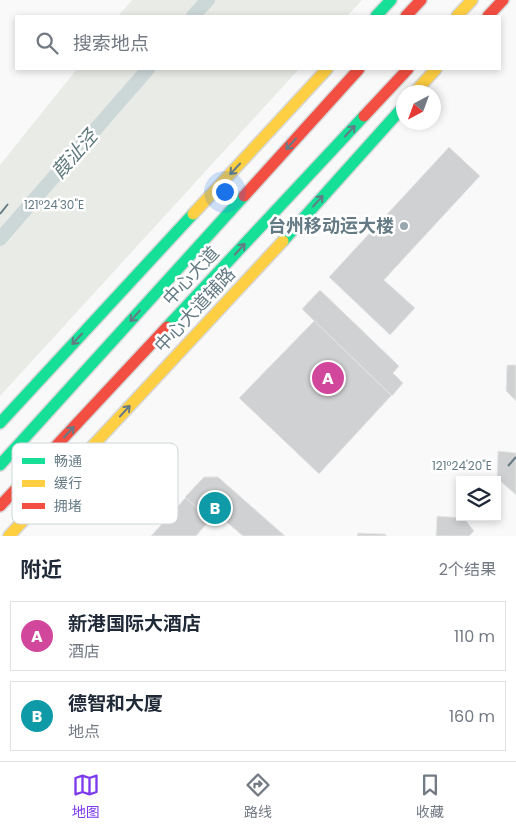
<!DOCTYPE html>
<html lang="zh">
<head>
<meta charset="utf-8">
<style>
  body { margin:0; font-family:Poppins,"Noto Sans SC",sans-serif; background:#f2f2f3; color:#1f2937 }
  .controls { position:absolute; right:15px; bottom:15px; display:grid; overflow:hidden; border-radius:0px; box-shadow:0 2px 8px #0003 }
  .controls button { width:45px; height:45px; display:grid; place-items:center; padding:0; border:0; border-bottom:1px solid #e0e1e3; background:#fff; color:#1f2937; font:25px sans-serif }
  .compass { position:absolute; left:396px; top:85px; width:45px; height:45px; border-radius:50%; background:#fff; box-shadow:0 2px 8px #0003; rotate:221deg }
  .you { position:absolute; left:224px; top:191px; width:18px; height:18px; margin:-12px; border:4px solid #fff; border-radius:50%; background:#1a73e8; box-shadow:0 0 0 8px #1a73e833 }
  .badge { display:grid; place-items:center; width:32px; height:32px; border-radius:50%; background:#7c3aed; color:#fff; font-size:16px; font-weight:700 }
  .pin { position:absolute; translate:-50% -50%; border:2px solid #fff; box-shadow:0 1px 5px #0006 }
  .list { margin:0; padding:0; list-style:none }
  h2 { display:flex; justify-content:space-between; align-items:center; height:65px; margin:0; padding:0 20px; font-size:21px }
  h2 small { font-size:16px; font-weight:400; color:#747a83 }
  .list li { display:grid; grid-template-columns:32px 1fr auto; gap:15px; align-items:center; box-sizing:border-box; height:70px; margin:0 10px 10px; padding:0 10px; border:1px solid #e0e1e3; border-radius:0px }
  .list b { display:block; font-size:19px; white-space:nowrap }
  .list p { margin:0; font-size:16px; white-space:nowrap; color:#747a83 }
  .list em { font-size:16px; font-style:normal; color:#747a83 }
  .icon { flex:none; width:28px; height:28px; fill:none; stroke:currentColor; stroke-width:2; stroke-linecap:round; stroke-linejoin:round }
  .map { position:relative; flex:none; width:516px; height:536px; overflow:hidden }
  .search { position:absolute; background:#fff; box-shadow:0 2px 8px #0003; left:15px; right:15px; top:15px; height:55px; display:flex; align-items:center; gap:12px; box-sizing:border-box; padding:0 18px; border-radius:0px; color:#747a83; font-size:19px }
  .sheet { height:225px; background:#fff }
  nav { display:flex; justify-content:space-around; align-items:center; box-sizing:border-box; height:70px; border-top:1px solid #e0e1e3; background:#fff; font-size:14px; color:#747a83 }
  nav a { display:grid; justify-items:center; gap:2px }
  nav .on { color:#7c3aed }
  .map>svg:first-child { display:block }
  .green { fill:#e8ebe6 }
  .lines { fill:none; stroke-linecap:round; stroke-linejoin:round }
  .canal { stroke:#ccd7d8; stroke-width:14 }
  .building { fill:#cfd1d2; stroke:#e8e8e8 }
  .fast-casing { stroke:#d5d6d7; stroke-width:14 }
  .slow-casing { stroke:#d5d6d7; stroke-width:14 }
  .jam-casing { stroke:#d5d6d7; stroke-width:14 }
  .fast { stroke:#16e098; stroke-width:11 }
  .slow { stroke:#ffcf43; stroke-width:11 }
  .jam { stroke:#f24e42; stroke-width:11 }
  .oneway { stroke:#647a84 }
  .ticks { fill:none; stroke:#647a84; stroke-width:2 }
  .poi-dot { fill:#98a6ad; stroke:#fff; stroke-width:2 }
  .labels { text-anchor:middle; stroke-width:5; stroke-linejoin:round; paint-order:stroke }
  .poi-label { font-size:18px; font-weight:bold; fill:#647a84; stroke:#fff; text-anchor:end }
  .street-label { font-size:18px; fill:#647a84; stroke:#fff }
  .water-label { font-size:19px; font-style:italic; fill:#5f797d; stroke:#fff }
  .key { fill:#fff; stroke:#d0d7da; stroke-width:1 }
  .key-label { font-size:14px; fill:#647a84 }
  .ticks-label { font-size:12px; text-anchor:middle; fill:#647a84; stroke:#fff; stroke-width:5; stroke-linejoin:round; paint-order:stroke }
</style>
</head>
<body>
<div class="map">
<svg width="516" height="536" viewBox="0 0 516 536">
  <rect width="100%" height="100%" fill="#f9f9f9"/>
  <g class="green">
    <path d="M 132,0 L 362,0 L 347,16 L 118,16 Z"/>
    <path d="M 77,69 L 299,69 L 0,396 L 0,165 Z"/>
  </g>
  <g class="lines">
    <g class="canal">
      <path d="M 193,16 L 208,0"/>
      <path d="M 0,239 L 148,69"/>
    </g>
  </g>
  <g class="building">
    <path d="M 449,147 L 480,176 L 384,280 L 415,308 L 390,335 L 329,277 Z"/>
    <path d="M 320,290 L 399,366 L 393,373 L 403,383 L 319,474 L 239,398 L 314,321 L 302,309 Z"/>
    <path d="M 320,290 L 399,366 L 393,373 L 403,383 L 392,396 L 302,309 Z"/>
    <path d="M 507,365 L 516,365 L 516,401 L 506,391 Z"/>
    <path d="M 498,451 L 516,453 L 516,495 L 497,478 Z"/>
    <path d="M 204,477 L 218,477 L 285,536 L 243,536 L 223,519 L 217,526 L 210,520 L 196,536 L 151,536 Z"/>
    <path d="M 204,477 L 218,477 L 285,536 L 243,536 L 223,519 L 217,526 L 185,497 Z"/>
    <path d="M 437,516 L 464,518 L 474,531 L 469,536 L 436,536 Z"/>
    <path d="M 358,533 L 385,534 L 387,536 L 357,536 Z"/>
  </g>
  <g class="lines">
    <defs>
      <g id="fast">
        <path d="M 376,16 L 391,0"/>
        <path d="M 283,241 L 404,106"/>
        <path d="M 167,327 L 364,116"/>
        <path d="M 0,423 L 193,214"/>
        <path d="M 0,465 L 244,196"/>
      </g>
      <g id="slow">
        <path d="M 457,16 L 472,0"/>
        <path d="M 415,92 L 436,69"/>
        <path d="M 193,214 L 327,69"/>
        <path d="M 9,536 L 283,241"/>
      </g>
      <g id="jam">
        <path d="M 406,16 L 421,0"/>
        <path d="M 488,16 L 503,0"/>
        <path d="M 364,116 L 408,69"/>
        <path d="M 244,196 L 359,69"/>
        <path d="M 0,506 L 167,327"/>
      </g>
    </defs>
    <use href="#fast" class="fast-casing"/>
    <use href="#slow" class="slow-casing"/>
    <use href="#jam" class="jam-casing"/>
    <use href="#fast" class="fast"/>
    <use href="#slow" class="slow"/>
    <use href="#jam" class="jam"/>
  </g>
  <defs><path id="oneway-shaft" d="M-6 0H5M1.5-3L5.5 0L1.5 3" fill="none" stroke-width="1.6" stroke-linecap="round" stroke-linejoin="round" transform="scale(1.25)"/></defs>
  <g class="oneway">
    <use href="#oneway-shaft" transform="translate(350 131) rotate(-47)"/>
    <use href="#oneway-shaft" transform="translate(291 144) rotate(132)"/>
    <use href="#oneway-shaft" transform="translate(235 169) rotate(133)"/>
    <use href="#oneway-shaft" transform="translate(318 201) rotate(-48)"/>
    <use href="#oneway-shaft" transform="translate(240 249) rotate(-47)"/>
    <use href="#oneway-shaft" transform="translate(135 316) rotate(132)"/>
    <use href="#oneway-shaft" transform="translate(77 339) rotate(133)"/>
    <use href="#oneway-shaft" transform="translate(125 411) rotate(-47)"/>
    <use href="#oneway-shaft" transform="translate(69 432) rotate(-47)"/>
  </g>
  <path class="ticks" d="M 0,214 L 8,204M 508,466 L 516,457"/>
  <circle class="poi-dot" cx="404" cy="226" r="5"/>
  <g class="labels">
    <g class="poi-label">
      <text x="394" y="232">台州移动运大楼</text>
    </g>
    <g class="street-label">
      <text transform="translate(191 276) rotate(-47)" y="6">中心大道</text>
      <text transform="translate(195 310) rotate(-47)" y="6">中心大道辅路</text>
    </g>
    <g class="water-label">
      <text transform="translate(74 154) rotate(-49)" y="7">葭沚泾</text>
    </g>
  </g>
  <rect x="12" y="443" width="166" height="81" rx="8" class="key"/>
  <rect x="22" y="458" width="23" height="6" fill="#16e098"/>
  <rect x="22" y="480" width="23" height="7" fill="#ffcf43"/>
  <rect x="22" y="503" width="23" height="6" fill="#f24e42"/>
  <g class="key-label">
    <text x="54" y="466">畅通</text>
    <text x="54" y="488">缓行</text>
    <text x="54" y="511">拥堵</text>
  </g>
  <g class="ticks-label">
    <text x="54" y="209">121°24'30"E</text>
    <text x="462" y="470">121°24'20"E</text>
  </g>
</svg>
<div class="controls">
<button><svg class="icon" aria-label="layers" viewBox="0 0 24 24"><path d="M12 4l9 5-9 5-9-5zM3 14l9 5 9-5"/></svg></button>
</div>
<svg class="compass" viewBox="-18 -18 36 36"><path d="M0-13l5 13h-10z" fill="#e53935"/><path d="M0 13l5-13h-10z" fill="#747a83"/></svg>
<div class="you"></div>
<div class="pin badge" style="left:328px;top:378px;background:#d1479c">A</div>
<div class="pin badge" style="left:215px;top:508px;background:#0f9aa8">B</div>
<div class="search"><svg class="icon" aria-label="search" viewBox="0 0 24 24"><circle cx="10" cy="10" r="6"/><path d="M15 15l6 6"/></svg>搜索地点</div>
</div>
<section class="sheet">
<h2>附近<small>2个结果</small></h2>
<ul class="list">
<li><span class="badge" style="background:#d1479c">A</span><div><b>新港国际大酒店</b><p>酒店</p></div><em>110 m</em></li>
<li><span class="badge" style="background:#0f9aa8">B</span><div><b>德智和大厦</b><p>地点</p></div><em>160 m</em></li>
</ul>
</section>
<nav>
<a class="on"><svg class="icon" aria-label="map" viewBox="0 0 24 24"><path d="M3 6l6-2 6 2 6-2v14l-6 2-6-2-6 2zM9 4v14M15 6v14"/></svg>地图</a>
<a><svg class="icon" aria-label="directions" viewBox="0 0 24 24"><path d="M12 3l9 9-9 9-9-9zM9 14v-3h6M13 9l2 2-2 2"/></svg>路线</a>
<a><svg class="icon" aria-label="saved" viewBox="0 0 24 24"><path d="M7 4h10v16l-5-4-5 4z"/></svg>收藏</a>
</nav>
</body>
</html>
